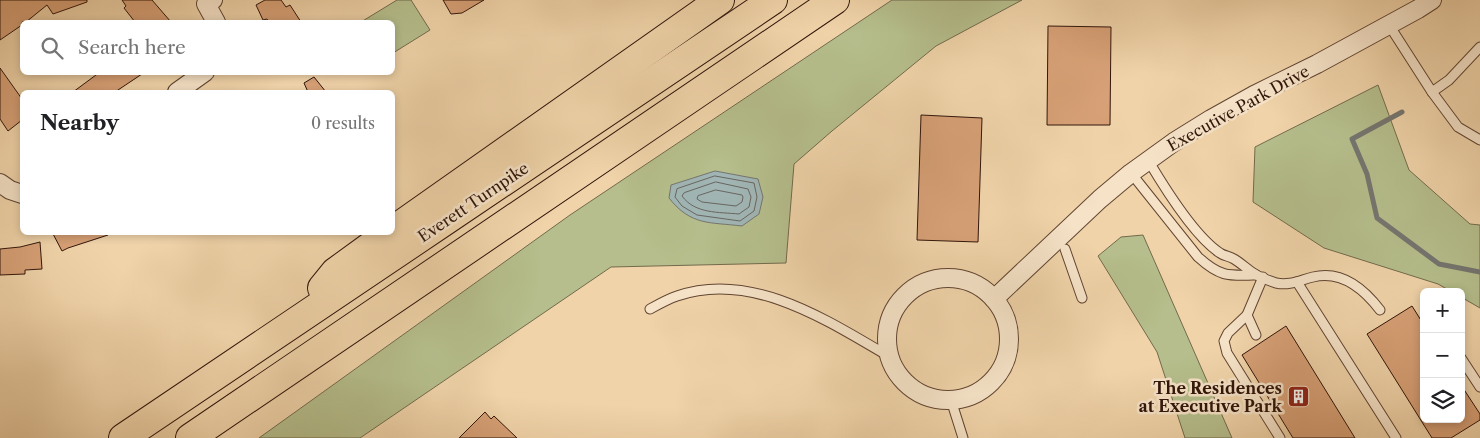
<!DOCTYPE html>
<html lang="en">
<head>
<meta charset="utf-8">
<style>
  body { margin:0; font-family:"Libre Caslon Text",serif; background:#f6f6f6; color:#202124 }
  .controls { position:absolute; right:15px; bottom:15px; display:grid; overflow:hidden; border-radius:8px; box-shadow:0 2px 8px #0003 }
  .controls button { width:45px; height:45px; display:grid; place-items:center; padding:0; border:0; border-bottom:1px solid #e0e0e0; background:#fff; color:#202124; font:25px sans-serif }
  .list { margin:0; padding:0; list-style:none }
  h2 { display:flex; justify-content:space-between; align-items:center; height:65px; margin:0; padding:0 20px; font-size:21px }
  h2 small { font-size:16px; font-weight:400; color:#757577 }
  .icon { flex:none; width:28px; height:28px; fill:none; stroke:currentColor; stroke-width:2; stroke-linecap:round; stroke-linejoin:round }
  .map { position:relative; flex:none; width:1480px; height:438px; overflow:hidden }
  .search { position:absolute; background:#fff; box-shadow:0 2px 8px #0003; left:20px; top:20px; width:375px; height:55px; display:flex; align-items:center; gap:12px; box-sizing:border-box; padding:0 18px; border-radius:8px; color:#757577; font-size:19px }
  .panel { position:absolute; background:#fff; box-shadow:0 2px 8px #0003; left:20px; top:90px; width:375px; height:145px; border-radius:8px }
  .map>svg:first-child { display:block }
  .green { fill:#b5be8c; stroke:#736a4c }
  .water { fill:#a0b5b4; stroke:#747570 }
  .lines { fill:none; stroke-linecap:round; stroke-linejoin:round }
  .shore { stroke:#686660; stroke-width:1 }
  .stream { stroke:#747570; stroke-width:5 }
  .building { fill:#d7a076; stroke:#31160b }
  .service-casing { stroke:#614532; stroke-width:11 }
  .minor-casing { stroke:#614532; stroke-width:20 }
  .motorway-casing { stroke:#31160b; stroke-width:30 }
  .service { stroke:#f5e2c7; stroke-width:9 }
  .minor { stroke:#f5e2c7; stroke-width:18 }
  .motorway { stroke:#f0d3a9; stroke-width:28 }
  .labels { text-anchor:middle; stroke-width:5; stroke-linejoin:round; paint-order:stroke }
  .street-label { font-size:16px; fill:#31160b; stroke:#f5e2c7 }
  .poi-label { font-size:16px; font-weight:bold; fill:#31160b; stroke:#f5e2c7; text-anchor:end }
</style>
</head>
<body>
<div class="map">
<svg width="1480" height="438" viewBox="0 0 1480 438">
  <rect width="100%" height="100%" fill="#f0d3a9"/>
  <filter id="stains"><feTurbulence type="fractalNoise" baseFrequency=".004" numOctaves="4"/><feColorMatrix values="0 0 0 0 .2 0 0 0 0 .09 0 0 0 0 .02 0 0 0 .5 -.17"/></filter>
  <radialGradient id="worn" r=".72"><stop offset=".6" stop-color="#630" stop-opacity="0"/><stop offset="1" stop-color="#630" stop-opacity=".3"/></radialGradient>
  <g class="green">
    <path d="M 397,0 L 411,0 L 430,30 L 393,53 L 392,22 L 361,22 Z"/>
    <path d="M 892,0 L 1022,0 L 936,46 L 832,131 L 794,164 L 786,263 L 611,267 L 360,438 L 259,438 L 570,215 Z"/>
    <path d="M 1378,85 L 1409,170 L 1470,224 L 1480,225 L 1480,308 L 1461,297 L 1461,292 L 1452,292 L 1438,284 L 1324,248 L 1253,202 L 1255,147 Z"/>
    <path d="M 1143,235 L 1232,438 L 1185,438 L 1157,352 L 1098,256 L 1121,237 Z"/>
  </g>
  <path class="water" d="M 715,171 L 758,179 L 763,197 L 759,214 L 742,226 C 710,222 691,226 669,198 L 671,185 Z"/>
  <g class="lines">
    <g class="shore">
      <path d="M 715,176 L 754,183 L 757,197 L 754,211 L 740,221 L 697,215 L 682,206 L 675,197 L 677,189 Z"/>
      <path d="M 716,182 L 748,189 L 751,197 L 749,207 L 739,214 C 719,212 695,214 682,196 L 684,193 Z"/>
      <path d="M 716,190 L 742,195 L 743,197 L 742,202 L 736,206 L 702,202 L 697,199 L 698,196 Z"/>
    </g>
    <path class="stream" d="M 1402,112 L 1352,139 L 1367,174 L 1377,218 L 1439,264 L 1480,272"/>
  </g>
  <g class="building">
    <path d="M 0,0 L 87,0 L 87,2 L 53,14 L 47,5 L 26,22 L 22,22 L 22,25 L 0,40 Z"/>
    <path d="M 122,0 L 152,0 L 171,22 L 135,22 L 124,8 L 126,6 Z"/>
    <path d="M 265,0 L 281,0 L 286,7 L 290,5 L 301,22 L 269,22 L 267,19 L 263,20 L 256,5 Z"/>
    <path d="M 443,0 L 484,0 L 462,13 L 451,14 Z"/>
    <path d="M 1048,26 L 1111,27 L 1110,125 L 1047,125 Z"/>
    <path d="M 0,68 L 22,99 L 22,120 L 8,131 L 0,119 Z"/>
    <path d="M 100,72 L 145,72 L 115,92 L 73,92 Z"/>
    <path d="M 314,77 L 326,92 L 308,92 L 304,83 Z"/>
    <path d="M 921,115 L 982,118 L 978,242 L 917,240 Z"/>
    <path d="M 52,232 L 108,232 L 108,235 L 68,248 L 62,251 Z"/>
    <path d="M 40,242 L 42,269 L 25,270 L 25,274 L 0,275 L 0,249 L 20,247 Z"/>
    <path d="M 1412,306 L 1424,325 L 1424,419 L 1461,419 L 1461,385 L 1480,414 L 1480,420 L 1451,438 L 1432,438 L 1367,334 Z"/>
    <path d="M 1286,326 L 1355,438 L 1293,438 L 1242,355 Z"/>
    <path d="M 485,412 L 491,419 L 494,416 L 517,438 L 459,438 Z"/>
  </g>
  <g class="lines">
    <defs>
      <g id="service">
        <path d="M 1389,25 L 1432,92 L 1458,127 L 1480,140"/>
        <path d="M 1432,92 L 1449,80 L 1480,47"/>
        <path d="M 1148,160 C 1164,187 1194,236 1220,253 C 1224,256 1229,256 1234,259 C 1241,263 1248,270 1255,274 C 1261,278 1270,281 1276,283 C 1290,286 1300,280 1313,277 C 1341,270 1364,289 1380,310"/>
        <path d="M 1131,173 L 1198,257 C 1220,277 1228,276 1256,275"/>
        <path d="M 1065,249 L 1082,298"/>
        <path d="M 1297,282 L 1396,438"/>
        <path d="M 650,309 C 659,304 668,299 677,296 C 752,270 828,321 890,357"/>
        <path d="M 1247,315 L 1228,333 L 1224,341 L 1227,353 L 1280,438"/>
        <path d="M 1256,335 L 1247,315 L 1263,277"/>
        <path d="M 1461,358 L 1480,387"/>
        <path d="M 951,400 L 963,438"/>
      </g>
      <g id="minor">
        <path d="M 213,0 L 206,4 L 216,22"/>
        <path d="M 177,92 L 205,72"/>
        <path d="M 0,183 L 10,190 L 22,194"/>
        <circle cx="948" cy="339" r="61"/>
        <path d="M 994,299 L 1100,199 L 1131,173 L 1174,142 L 1211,119 L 1254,95 L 1317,64 L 1418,9 L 1432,0"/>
      </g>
      <g id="motorway">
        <path d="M 392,231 L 720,0"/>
        <path d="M 322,288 L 335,272 L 390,232"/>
        <path d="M 123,438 C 339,291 557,147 773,0"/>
        <path d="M 190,438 L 835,0"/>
      </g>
    </defs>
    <use href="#service" class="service-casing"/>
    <use href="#minor" class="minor-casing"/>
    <use href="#motorway" class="motorway-casing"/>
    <use href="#service" class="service"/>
    <use href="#minor" class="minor"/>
    <use href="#motorway" class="motorway"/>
  </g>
  <defs>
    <symbol id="building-square" viewBox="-11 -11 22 22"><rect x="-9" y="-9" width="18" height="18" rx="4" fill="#8f2418" stroke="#f5e2c7"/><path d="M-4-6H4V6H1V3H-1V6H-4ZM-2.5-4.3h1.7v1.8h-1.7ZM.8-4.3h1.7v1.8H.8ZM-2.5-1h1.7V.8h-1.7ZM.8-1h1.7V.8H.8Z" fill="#fff"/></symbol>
  </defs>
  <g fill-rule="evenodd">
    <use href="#building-square" x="1286" y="384" width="25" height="25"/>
  </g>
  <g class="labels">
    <g class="street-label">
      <text transform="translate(1238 108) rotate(-29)" y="6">Executive Park Drive</text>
      <text transform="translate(473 202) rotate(-34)" y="6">Everett Turnpike</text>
    </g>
    <g class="poi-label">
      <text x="1282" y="394">The Residences<tspan x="1282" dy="18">at Executive Park</tspan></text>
    </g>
  </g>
  <rect width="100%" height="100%" filter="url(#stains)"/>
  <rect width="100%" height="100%" fill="url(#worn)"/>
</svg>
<div class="controls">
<button>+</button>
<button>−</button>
<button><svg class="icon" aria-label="layers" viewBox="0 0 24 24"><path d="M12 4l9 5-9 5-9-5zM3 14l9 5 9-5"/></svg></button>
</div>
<div class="search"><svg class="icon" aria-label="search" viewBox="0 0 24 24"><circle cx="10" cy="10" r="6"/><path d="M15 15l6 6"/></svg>Search here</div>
<section class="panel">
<h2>Nearby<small>0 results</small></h2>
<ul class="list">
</ul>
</section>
</div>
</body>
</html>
